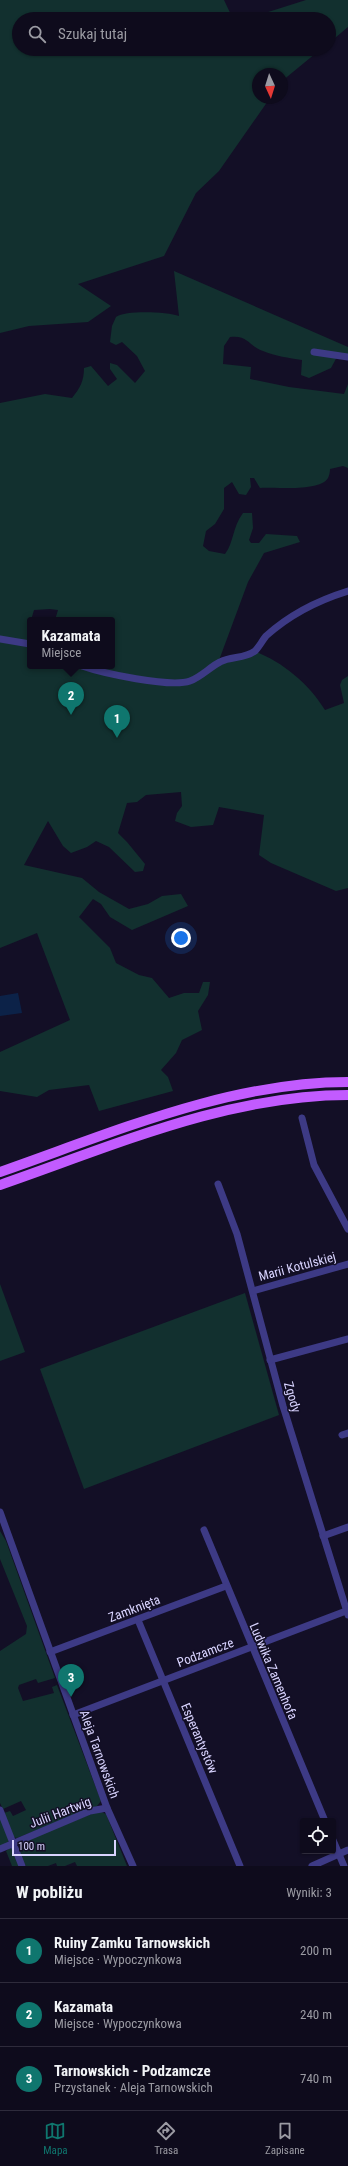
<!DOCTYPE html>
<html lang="pl">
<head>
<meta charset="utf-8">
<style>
  body { margin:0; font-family:"Roboto Condensed",sans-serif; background:#1c1929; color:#f1f3f6 }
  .controls { position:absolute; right:12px; bottom:12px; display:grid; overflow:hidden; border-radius:4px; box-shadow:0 1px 3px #0004 }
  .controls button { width:36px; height:36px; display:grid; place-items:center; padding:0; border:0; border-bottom:1px solid #2e2b3b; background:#0e0b1c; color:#f1f3f6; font:20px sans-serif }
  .compass { position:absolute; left:252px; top:68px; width:36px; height:36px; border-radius:50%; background:#0e0b1c; box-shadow:0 1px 3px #0004; rotate:176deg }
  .scale { position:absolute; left:12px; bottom:10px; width:104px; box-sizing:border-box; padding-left:4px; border:2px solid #d9d4ff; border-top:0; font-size:11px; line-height:14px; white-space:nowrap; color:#d9d4ff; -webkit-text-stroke:3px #130f26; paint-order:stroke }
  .you { position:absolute; left:181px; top:938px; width:14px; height:14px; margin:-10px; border:3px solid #fff; border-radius:50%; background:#1a73e8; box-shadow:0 0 0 6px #1a73e833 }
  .badge { display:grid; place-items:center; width:26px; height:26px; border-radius:50%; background:#0f766e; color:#fff; font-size:13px; font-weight:700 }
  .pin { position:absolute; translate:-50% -33px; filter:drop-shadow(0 1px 2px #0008) }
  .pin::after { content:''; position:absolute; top:21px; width:14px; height:12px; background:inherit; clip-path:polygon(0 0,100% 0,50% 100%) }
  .popup { position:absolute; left:27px; top:617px; width:88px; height:52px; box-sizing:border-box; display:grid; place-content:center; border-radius:4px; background:#0e0b1c; filter:drop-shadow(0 1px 3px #0005); font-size:13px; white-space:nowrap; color:#9b9ba3 }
  .popup b { font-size:15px; color:#f1f3f6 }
  .popup::after { content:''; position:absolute; left:50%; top:100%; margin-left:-8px; border:8px solid transparent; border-top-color:#0e0b1c }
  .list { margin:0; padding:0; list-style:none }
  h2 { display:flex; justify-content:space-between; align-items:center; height:52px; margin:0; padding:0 16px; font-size:17px }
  h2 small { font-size:13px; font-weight:400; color:#9b9ba3 }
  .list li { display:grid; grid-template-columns:26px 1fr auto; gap:12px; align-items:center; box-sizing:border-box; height:64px; padding:0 16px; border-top:1px solid #2e2b3b }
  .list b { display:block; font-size:15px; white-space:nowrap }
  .list p { margin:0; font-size:13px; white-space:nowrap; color:#9b9ba3 }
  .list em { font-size:13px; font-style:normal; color:#9b9ba3 }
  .icon { flex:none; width:22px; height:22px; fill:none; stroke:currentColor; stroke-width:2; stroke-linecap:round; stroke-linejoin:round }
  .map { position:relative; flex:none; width:348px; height:1866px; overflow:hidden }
  .search { position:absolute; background:#0e0b1c; box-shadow:0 1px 3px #0004; left:12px; right:12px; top:12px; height:44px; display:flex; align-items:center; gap:10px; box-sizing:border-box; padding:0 14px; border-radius:22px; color:#9b9ba3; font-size:15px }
  .sheet { height:244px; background:#0e0b1c }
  nav { display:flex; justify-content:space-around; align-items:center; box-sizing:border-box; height:56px; border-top:1px solid #2e2b3b; background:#0e0b1c; font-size:11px; color:#9b9ba3 }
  nav a { display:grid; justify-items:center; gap:2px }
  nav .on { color:#0f766e }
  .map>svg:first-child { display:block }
  .green { fill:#12302f; fill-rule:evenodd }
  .water { fill:#0c2248 }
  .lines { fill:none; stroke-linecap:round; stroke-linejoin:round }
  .street { stroke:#3d3a85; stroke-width:7 }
  .primary { stroke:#c25bff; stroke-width:10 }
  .labels { text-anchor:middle; stroke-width:3; stroke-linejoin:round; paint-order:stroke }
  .street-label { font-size:13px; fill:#d9d4ff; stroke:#130f26 }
</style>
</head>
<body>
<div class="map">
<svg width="348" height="1866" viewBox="0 0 348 1866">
  <rect width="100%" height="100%" fill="#130f26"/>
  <g class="green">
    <path d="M 0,0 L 224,0 L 233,19 L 19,19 L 19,49 L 321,49 L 282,81 L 282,74 L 258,74 L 258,98 L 270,98 L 219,171 L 196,193 L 164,256 L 78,284 L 111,306 L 88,322 L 29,326 L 0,333 Z"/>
    <path d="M 306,0 L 348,0 L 348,27 L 329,43 L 329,19 L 246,19 Z"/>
    <path d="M 174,271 L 348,347 L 348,356 L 338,355 L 331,368 L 309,378 L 301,375 L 302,360 C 289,358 275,356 263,351 C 248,346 249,335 230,337 L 224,346 L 223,364 L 251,367 L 250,379 L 289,387 L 344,394 L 348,384 L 348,468 L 343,466 L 330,469 C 330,472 329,476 328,478 C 320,492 274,487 260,488 L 254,478 L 250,478 L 251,487 L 246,495 L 239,494 L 232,482 L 224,488 L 224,509 L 215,524 L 206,531 L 203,546 L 209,551 L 225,554 C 234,542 232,528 243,513 L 252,513 L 253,528 L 249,540 L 251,543 L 259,543 L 266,534 L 297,536 L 300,542 L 264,553 L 248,582 L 218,663 L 254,651 C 283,662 309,684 325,710 L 344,703 L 340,685 L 342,680 L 348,676 L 348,888 L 336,891 L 271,863 L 259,855 L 264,815 L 219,807 L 213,825 L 191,827 L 175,821 L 177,813 L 182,806 L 181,792 L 146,795 L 137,802 L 127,803 L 118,833 L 127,842 L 145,864 L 143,871 L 135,872 L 109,847 L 96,841 L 87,847 L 71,853 L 63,846 L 48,821 L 24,865 L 82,878 L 99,892 L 129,909 L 148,904 L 162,896 L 181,894 L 188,906 L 132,930 L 110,917 L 101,904 L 93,899 L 79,917 L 110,948 L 116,963 L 139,975 L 152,978 L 169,998 L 184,993 L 199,993 L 203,982 L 210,982 L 208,995 L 198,1011 L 202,1030 L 182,1040 L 176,1053 L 161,1070 L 168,1077 L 173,1091 L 99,1111 L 89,1085 L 49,1090 L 37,1097 L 0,1091 L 0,1052 L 70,1020 L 37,933 L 0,948 L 0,403 L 45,394 L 72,398 C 80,388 84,381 84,368 L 91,366 L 108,386 L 117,379 L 110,369 L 110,363 L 117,365 L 135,383 L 145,371 L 137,356 L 122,342 L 116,345 L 110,342 L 112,326 L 116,317 C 126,310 167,312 179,316 ZM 50,609 L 58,610 L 55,620 L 112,620 L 112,666 L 30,666 L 29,627 L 34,610 Z"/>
    <path d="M 0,1284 L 25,1352 L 0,1361 Z"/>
    <path d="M 245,1293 L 279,1415 L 84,1489 L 40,1369 Z"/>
    <path d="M 0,1531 L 6,1541 L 55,1678 L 38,1683 L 36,1679 L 19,1685 L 18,1688 L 23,1701 L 54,1693 L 52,1687 L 57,1685 L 101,1801 L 97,1806 L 17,1838 L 13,1837 L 4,1813 L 10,1811 L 13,1816 L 26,1810 L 21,1801 L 3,1809 L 0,1803 L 0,1651 L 26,1634 L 27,1626 L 0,1559 Z"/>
    <path d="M 99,1811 L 106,1814 L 127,1866 L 77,1866 L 75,1862 L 65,1866 L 57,1866 L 56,1863 L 48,1866 L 26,1866 C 22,1858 16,1850 22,1842 Z"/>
    <path d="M 0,1816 L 9,1839 L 8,1842 L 0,1847 Z"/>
    <path d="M 11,1847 L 19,1866 L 12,1866 L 6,1851 Z"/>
  </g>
  <path class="water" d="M 18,993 L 22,1013 L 0,1016 L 0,996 Z"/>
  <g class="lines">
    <g class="street">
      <path d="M 314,352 L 348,357"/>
      <path d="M 0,639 L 30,644"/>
      <path d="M 82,666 C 102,673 170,688 190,681 C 201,677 210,667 220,662 C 231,656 245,659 255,651 C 259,647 262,641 266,636 C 289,615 319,600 348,591"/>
      <path d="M 302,1118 L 314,1165 L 348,1229"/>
      <path d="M 218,1184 L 237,1234 L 283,1406 L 348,1615"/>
      <path d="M 253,1291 L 348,1264"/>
      <path d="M 270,1360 L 348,1339"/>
      <path d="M 342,1435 L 348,1433"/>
      <path d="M 0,1512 L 107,1808 L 133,1866"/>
      <path d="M 204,1530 L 325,1821"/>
      <path d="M 323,1536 L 348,1527"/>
      <path d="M 138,1620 L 240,1866"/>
      <path d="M 50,1652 L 226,1586"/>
      <path d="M 73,1715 L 346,1611"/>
      <path d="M 0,1810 L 22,1866"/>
      <path d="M 333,1840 L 344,1866"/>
      <path d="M 0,1849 L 90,1811 L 107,1808"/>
      <path d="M 312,1866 L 348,1850"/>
    </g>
    <g class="primary">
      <path d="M 0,1172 C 112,1133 228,1082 348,1082"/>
      <path d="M 0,1185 C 113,1146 227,1095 348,1095"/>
    </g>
  </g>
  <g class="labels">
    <g class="street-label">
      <text transform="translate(297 1266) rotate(-15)" y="5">Marii Kotulskiej</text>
      <text transform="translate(293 1397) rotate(74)" y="5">Zgody</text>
      <text transform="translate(134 1608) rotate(-21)" y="5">Zamknięta</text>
      <text transform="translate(205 1652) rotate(-21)" y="5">Podzamcze</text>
      <text transform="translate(274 1671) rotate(67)" y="5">Ludwika Zamenhofa</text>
      <text transform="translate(200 1738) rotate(67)" y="5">Esperantystów</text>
      <text transform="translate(100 1754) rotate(70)" y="5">Aleja Tarnowskich</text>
      <text transform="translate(60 1812) rotate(-21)" y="5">Julii Hartwig</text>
    </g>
  </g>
</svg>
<div class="controls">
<button><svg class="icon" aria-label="locate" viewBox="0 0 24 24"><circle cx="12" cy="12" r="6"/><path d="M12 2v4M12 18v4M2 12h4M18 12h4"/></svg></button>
</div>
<svg class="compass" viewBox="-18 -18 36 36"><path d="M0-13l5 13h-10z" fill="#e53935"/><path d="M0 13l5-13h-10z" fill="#9b9ba3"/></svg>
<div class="scale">100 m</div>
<div class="you"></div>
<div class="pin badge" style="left:117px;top:738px">1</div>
<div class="pin badge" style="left:71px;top:715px">2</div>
<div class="popup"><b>Kazamata</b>Miejsce</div>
<div class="pin badge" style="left:71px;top:1697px">3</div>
<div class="search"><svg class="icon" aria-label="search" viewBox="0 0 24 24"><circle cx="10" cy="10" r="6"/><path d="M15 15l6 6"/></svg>Szukaj tutaj</div>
</div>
<section class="sheet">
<h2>W pobliżu<small>Wyniki: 3</small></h2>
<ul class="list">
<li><span class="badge">1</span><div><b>Ruiny Zamku Tarnowskich</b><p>Miejsce · Wypoczynkowa</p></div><em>200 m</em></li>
<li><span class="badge">2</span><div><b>Kazamata</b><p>Miejsce · Wypoczynkowa</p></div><em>240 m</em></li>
<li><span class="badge">3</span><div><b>Tarnowskich - Podzamcze</b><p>Przystanek · Aleja Tarnowskich</p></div><em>740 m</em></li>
</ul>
</section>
<nav>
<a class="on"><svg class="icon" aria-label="map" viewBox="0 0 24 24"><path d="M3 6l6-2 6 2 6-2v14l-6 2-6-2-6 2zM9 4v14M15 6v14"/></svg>Mapa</a>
<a><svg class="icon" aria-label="directions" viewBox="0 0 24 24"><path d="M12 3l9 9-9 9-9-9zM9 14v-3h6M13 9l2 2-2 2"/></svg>Trasa</a>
<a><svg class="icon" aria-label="saved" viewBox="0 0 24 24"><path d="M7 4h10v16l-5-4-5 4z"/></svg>Zapisane</a>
</nav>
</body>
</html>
